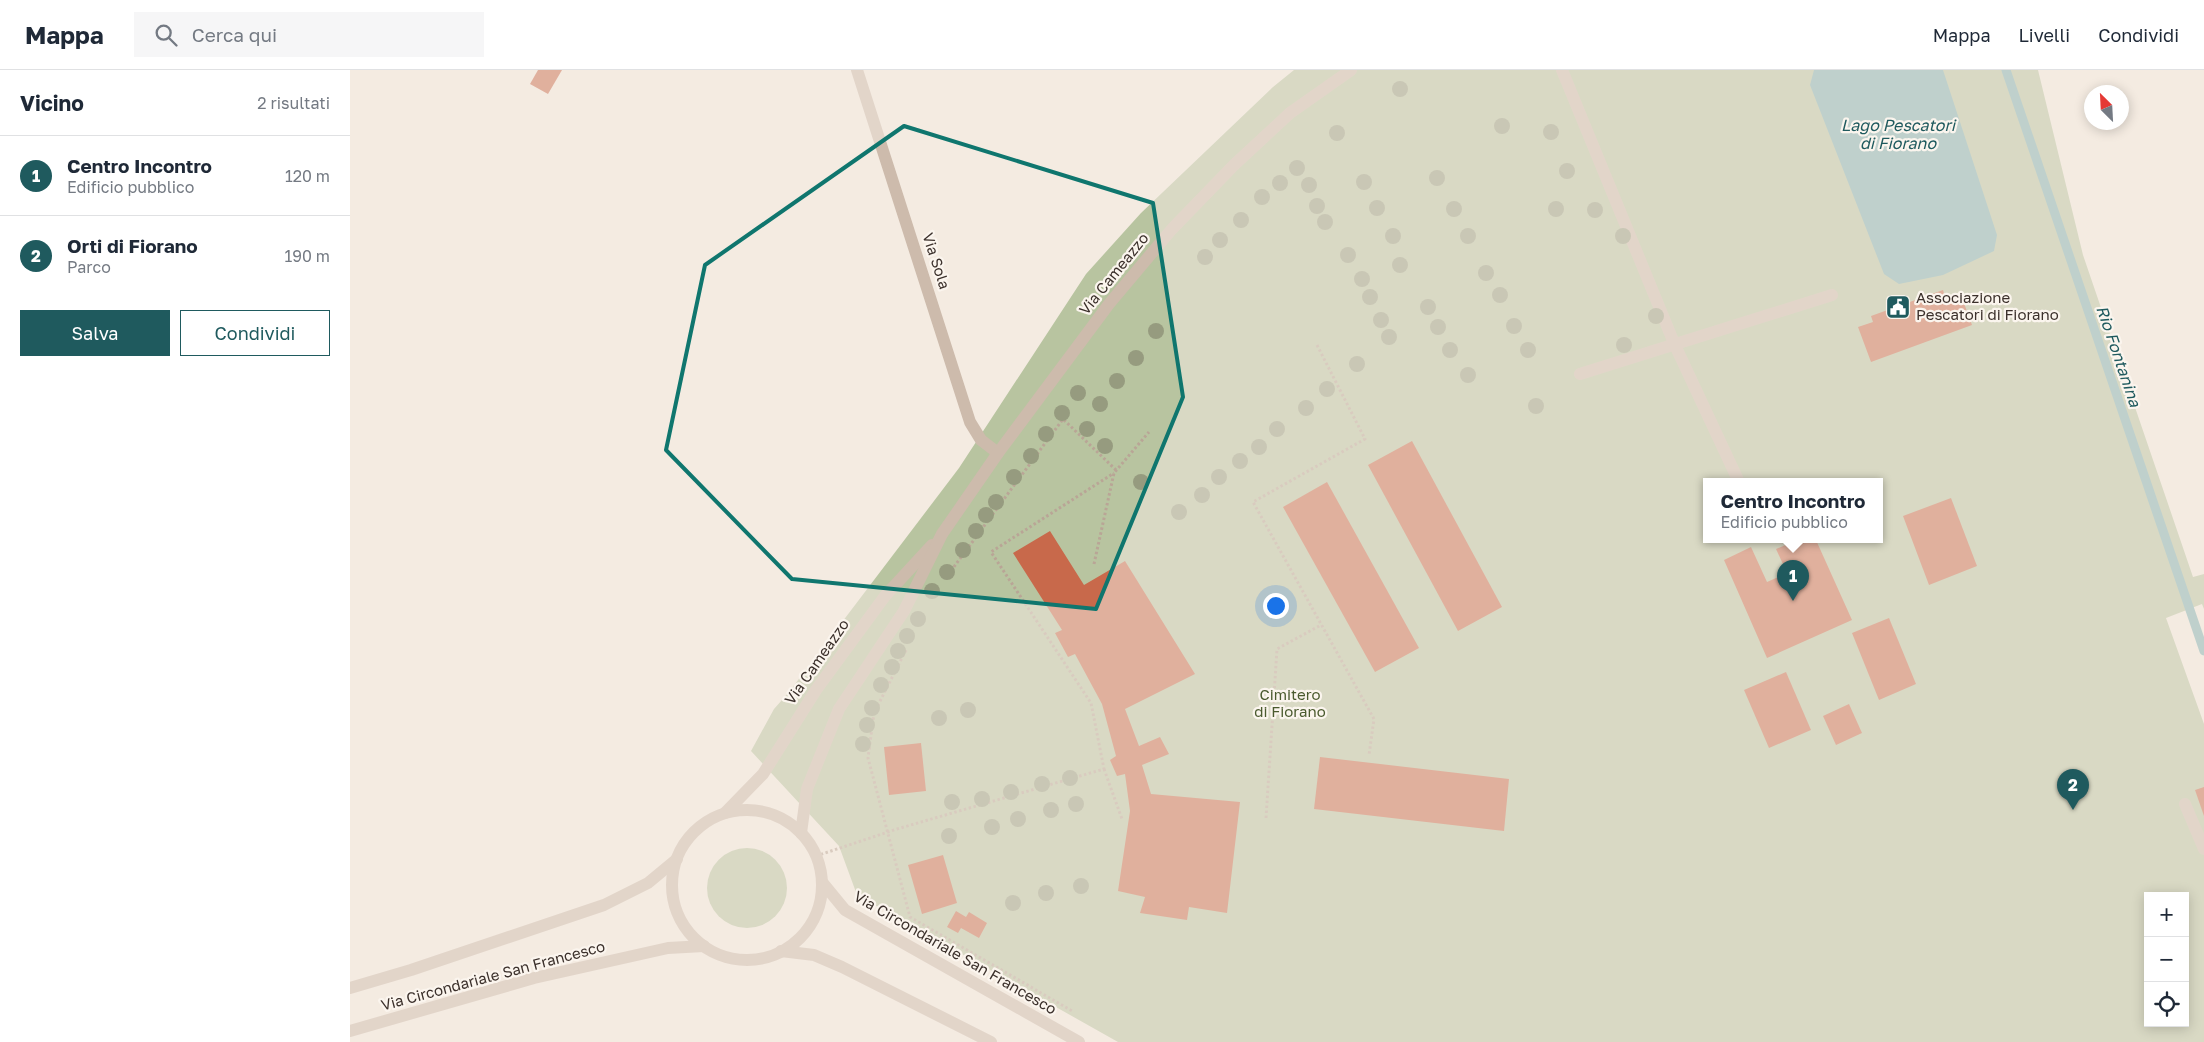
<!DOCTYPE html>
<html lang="it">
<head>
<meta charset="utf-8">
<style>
  body { margin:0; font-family:"Golos Text",sans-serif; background:#f6f6f7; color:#1f2937 }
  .controls { position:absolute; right:15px; bottom:15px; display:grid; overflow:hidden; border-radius:0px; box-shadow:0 2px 12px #0003 }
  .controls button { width:45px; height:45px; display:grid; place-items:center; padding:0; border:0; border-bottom:1px solid #e0e1e3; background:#fff; color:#1f2937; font:25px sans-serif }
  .compass { position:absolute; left:1734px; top:15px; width:45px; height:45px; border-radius:50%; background:#fff; box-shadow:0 2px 12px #0003; rotate:336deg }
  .you { position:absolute; left:925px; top:535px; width:18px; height:18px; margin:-12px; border:4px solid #fff; border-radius:50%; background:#1a73e8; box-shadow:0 0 0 8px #1a73e833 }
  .badge { display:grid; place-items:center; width:32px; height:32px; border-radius:50%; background:#1f5a5e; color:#fff; font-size:16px; font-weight:700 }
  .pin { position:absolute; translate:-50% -41px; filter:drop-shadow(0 1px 2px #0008) }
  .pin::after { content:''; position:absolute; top:26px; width:18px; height:15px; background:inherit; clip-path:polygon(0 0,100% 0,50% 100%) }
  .popup { position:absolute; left:1353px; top:408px; width:180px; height:65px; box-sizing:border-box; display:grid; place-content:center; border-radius:0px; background:#fff; filter:drop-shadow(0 1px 4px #0005); font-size:16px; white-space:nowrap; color:#747a83 }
  .popup b { font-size:19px; color:#1f2937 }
  .popup::after { content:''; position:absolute; left:50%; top:100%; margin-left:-10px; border:10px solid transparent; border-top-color:#fff }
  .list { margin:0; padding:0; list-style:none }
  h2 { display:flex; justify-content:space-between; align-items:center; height:65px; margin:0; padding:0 20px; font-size:21px }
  h2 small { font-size:16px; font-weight:400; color:#747a83 }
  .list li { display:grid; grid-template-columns:32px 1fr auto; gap:15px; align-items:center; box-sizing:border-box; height:80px; padding:0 20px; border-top:1px solid #e0e1e3 }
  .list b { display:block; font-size:19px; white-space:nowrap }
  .list p { margin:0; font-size:16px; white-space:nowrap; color:#747a83 }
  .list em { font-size:16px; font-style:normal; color:#747a83 }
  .actions { display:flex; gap:10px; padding:15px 20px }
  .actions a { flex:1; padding:11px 0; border:1px solid #1f5a5e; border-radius:0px; text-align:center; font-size:18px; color:#1f5a5e }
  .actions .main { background:#1f5a5e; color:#fff }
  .icon { flex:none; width:28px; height:28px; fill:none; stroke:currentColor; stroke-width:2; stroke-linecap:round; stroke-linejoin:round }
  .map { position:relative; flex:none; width:1854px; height:972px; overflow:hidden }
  header { display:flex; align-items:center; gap:30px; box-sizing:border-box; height:70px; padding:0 25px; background:#fff; border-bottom:1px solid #e0e1e3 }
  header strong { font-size:24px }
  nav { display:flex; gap:28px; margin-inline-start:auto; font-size:18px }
  .search { width:350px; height:45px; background:#f6f6f7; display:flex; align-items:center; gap:12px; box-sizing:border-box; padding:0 18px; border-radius:0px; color:#747a83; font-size:19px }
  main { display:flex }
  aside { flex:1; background:#fff }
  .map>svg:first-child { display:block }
  .green { fill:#b8c4a0; fill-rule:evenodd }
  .water { fill:#7fb0b2 }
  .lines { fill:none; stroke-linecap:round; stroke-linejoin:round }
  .stream { stroke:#7fb0b2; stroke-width:9 }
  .building { fill:#c8694b }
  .path { stroke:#b9a596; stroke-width:3; stroke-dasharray:2.5 2.5; stroke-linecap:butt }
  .minor { stroke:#cdbbac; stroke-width:12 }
  .tree { fill:#969b7f }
  .marked { fill:none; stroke:#0f766e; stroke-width:4; stroke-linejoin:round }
  .labels { text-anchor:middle; stroke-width:4.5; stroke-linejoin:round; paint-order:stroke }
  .street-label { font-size:15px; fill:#3b302b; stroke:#fbf5ee }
  .poi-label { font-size:15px; fill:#3b302b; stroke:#fbf5ee; text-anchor:start }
  .park-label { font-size:15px; fill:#4a5a2e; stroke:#fbf5ee }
  .water-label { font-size:16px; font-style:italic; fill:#1f5a5e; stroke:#fbf5ee }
</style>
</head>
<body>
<header>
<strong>Mappa</strong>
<div class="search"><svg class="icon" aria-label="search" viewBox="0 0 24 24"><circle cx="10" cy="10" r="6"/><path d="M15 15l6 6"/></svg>Cerca qui</div>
<nav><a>Mappa</a><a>Livelli</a><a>Condividi</a></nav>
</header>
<main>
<aside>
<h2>Vicino<small>2 risultati</small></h2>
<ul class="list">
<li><span class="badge">1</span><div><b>Centro Incontro</b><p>Edificio pubblico</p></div><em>120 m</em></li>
<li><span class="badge">2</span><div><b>Orti di Fiorano</b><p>Parco</p></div><em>190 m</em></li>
</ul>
<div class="actions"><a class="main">Salva</a><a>Condividi</a></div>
</aside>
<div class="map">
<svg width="1854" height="972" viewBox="0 0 1854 972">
  <rect width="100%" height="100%" fill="#f4ebe1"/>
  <g class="green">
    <path d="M 944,0 L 1688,0 L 1733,185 L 1843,507 L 1854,504 L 1854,539 L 1852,534 L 1816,548 L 1854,654 L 1854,972 L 768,972 L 507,825 L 489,776 L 401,681 L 424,639 L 439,622 L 609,398 L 736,204 L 791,143 L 923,17 ZM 1357,412 L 1529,412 L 1529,470 L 1357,470 ZM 1798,826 L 1835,826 L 1835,953 L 1798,953 Z"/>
    <circle cx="397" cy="818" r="40"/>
  </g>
  <path class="water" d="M 1464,0 L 1593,0 L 1647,165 L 1644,181 L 1593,205 L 1549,214 L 1534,204 L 1460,15 Z"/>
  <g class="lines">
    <path class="stream" d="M 1656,0 L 1854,581"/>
  </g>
  <g class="building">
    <path d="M 188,0 L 212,0 L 198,24 L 180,14 Z"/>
    <path d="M 1593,220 L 1596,230 L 1611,225 L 1622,255 L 1521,292 L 1508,257 L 1523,252 L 1521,246 Z"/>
    <path d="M 1062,371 L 1152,537 L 1108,561 L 1018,395 Z"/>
    <path d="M 977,412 L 1069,578 L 1025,602 L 933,437 Z"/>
    <path d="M 1601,428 L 1627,496 L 1579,515 L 1553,446 Z"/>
    <path d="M 700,461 L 734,515 L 775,491 L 845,604 L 775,639 L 789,676 L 810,667 L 819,684 L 792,695 L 801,724 L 890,732 L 877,843 L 839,837 L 837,850 L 790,843 L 795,827 L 768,821 L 780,741 L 775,704 L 767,706 L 760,690 L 766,686 L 752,634 L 725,584 L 718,587 L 705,563 L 712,560 L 663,483 Z"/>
    <path d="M 1447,470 L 1466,470 L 1502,550 L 1417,588 L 1374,490 L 1401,477 L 1417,512 L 1437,503 L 1426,479 Z"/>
    <path d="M 1539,548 L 1566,614 L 1529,630 L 1502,563 Z"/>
    <path d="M 1436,602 L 1461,660 L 1419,678 L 1394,620 Z"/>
    <path d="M 1499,634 L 1512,663 L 1486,675 L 1473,646 Z"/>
    <path d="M 571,673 L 576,721 L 539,725 L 534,677 Z"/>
    <path d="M 970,687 L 1159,709 L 1154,761 L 964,739 Z"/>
    <path d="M 1854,717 L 1854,746 L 1845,720 Z"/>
    <path d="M 593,785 L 607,833 L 572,844 L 558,795 Z"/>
    <path d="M 606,841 L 616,847 L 619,842 L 637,853 L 629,868 L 611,858 L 608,863 L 597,857 Z"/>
  </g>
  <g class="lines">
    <g class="path">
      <path d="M 967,275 L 1015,369 L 903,432 L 1024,649 L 1019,685"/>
      <path d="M 744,494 L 764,403 L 799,362"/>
      <path d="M 595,509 L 713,349 L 766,400"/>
      <path d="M 556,580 L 524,643 L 518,688 L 560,847 L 724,942"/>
      <path d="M 754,699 L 772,749"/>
      <path d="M 916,748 L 927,579 L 971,555"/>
      <path d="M 466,786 L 547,759 L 754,699 L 741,633 L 641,482 L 764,403"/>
    </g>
    <g class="minor">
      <path d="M 507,0 L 620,352 L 631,370 L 648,383"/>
      <path d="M 1212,0 L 1324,273 L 1389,412"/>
      <path d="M 1230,304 L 1482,225"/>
      <path d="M 1835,734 L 1854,779"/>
      <circle cx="397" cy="815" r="75"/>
      <path d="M 375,743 L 413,704 L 466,620 L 535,526 L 582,475"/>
      <path d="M 451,763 L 457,719 L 489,639 L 554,541 L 592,464 L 648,383 L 759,234 L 822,159 L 884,95 L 940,43 L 1001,0"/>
      <path d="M 472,812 L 495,840 L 729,972"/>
      <path d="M 431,881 L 464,885 L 492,897 L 641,972"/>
      <path d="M 0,918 L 61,900 L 254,835 L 298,813 L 327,789"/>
      <path d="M 0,961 L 184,908 L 318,878 L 354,876"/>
    </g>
  </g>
  <g class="tree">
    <circle cx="1050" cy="19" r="8"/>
    <circle cx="1152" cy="56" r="8"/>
    <circle cx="1201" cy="62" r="8"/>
    <circle cx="987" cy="63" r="8"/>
    <circle cx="947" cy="98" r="8"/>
    <circle cx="1217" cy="101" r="8"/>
    <circle cx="1087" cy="108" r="8"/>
    <circle cx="1014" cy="112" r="8"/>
    <circle cx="930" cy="113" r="8"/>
    <circle cx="959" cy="115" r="8"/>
    <circle cx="912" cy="127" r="8"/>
    <circle cx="967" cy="136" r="8"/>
    <circle cx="1027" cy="138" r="8"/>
    <circle cx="1104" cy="139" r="8"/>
    <circle cx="1206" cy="139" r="8"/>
    <circle cx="1245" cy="140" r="8"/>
    <circle cx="891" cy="150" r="8"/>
    <circle cx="975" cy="152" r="8"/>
    <circle cx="1043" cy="166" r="8"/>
    <circle cx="1118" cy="166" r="8"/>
    <circle cx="1273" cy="166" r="8"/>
    <circle cx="870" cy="170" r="8"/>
    <circle cx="998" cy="185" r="8"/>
    <circle cx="855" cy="187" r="8"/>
    <circle cx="1050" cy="195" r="8"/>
    <circle cx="1136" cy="203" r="8"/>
    <circle cx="1012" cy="209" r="8"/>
    <circle cx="1150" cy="225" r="8"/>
    <circle cx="1020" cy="227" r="8"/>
    <circle cx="1078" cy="237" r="8"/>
    <circle cx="1306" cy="246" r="8"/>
    <circle cx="1031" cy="250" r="8"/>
    <circle cx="1164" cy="256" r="8"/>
    <circle cx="1088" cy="257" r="8"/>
    <circle cx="806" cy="261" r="8"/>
    <circle cx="1039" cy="267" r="8"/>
    <circle cx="1274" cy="275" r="8"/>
    <circle cx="1100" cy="280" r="8"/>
    <circle cx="1178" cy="280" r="8"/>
    <circle cx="786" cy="288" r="8"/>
    <circle cx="1007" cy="294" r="8"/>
    <circle cx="1118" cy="305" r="8"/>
    <circle cx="767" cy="311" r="8"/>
    <circle cx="977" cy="319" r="8"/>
    <circle cx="728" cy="323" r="8"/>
    <circle cx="750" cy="334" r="8"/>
    <circle cx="1186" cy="336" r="8"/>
    <circle cx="956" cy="338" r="8"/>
    <circle cx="712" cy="343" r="8"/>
    <circle cx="737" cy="359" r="8"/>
    <circle cx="927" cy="359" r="8"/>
    <circle cx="696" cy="364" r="8"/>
    <circle cx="755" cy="376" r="8"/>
    <circle cx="909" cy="377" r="8"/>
    <circle cx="681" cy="386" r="8"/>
    <circle cx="890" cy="391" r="8"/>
    <circle cx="664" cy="407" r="8"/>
    <circle cx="869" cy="407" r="8"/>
    <circle cx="791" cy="412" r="8"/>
    <circle cx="852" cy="425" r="8"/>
    <circle cx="646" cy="432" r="8"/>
    <circle cx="829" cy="442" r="8"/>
    <circle cx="636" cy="445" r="8"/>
    <circle cx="626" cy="461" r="8"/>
    <circle cx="613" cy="480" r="8"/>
    <circle cx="597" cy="502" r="8"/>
    <circle cx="582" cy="521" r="8"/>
    <circle cx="568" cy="549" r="8"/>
    <circle cx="557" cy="566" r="8"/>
    <circle cx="548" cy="581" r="8"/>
    <circle cx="542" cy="597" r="8"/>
    <circle cx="531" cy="615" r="8"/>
    <circle cx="522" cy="638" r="8"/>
    <circle cx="618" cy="640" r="8"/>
    <circle cx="589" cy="648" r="8"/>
    <circle cx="517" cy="655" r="8"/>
    <circle cx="513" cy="674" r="8"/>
    <circle cx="720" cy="708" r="8"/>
    <circle cx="692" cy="714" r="8"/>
    <circle cx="661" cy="722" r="8"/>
    <circle cx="632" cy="729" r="8"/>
    <circle cx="602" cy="732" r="8"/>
    <circle cx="726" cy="734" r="8"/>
    <circle cx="701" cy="740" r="8"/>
    <circle cx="668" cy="749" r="8"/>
    <circle cx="642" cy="757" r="8"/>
    <circle cx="599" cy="766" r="8"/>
    <circle cx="731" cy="816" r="8"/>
    <circle cx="696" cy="823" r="8"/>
    <circle cx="663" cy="833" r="8"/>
  </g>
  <path d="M0 0H1854V972H0ZM 554,56 L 803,133 L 833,327 L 746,539 L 442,509 L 316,380 L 355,195 Z" fill="#f4ebe1" fill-opacity=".55" fill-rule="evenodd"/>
  <path class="marked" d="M 554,56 L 803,133 L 833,327 L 746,539 L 442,509 L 316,380 L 355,195 Z"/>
  <defs>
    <symbol id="civic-square" viewBox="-11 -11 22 22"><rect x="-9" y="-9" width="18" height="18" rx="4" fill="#1f5a5e" stroke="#fbf5ee"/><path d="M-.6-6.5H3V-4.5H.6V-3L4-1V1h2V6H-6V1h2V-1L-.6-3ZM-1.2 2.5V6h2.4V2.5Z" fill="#fff"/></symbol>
  </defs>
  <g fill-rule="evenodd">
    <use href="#civic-square" x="1534" y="223" width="28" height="28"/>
  </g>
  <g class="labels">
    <g class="street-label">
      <text transform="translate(586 191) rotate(72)" y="5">Via Sola</text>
      <text transform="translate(764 204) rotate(-51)" y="5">Via Cameazzo</text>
      <text transform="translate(467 592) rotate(-55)" y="5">Via Cameazzo</text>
      <text transform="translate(605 883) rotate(30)" y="5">Via Circondariale San Francesco</text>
      <text transform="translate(143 906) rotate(-15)" y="5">Via Circondariale San Francesco</text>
    </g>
    <g class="poi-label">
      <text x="1566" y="233">Associazione<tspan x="1566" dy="17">Pescatori di Fiorano</tspan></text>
    </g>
    <g class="park-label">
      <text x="940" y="630">Cimitero<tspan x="940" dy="17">di Fiorano</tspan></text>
    </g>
    <g class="water-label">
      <text x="1548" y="61">Lago Pescatori<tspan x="1548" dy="18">di Fiorano</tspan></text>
      <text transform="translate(1769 286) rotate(71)" y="6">Rio Fontanina</text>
    </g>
  </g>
</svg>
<div class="controls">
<button>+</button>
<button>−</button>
<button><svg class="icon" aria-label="locate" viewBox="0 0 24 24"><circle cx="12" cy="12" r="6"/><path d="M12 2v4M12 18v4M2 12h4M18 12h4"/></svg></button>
</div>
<svg class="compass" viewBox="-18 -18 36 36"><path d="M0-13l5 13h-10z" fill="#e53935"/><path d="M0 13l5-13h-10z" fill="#747a83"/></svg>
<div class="you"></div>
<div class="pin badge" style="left:1443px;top:531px">1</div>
<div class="popup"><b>Centro Incontro</b>Edificio pubblico</div>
<div class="pin badge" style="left:1723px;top:740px">2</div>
</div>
</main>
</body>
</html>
